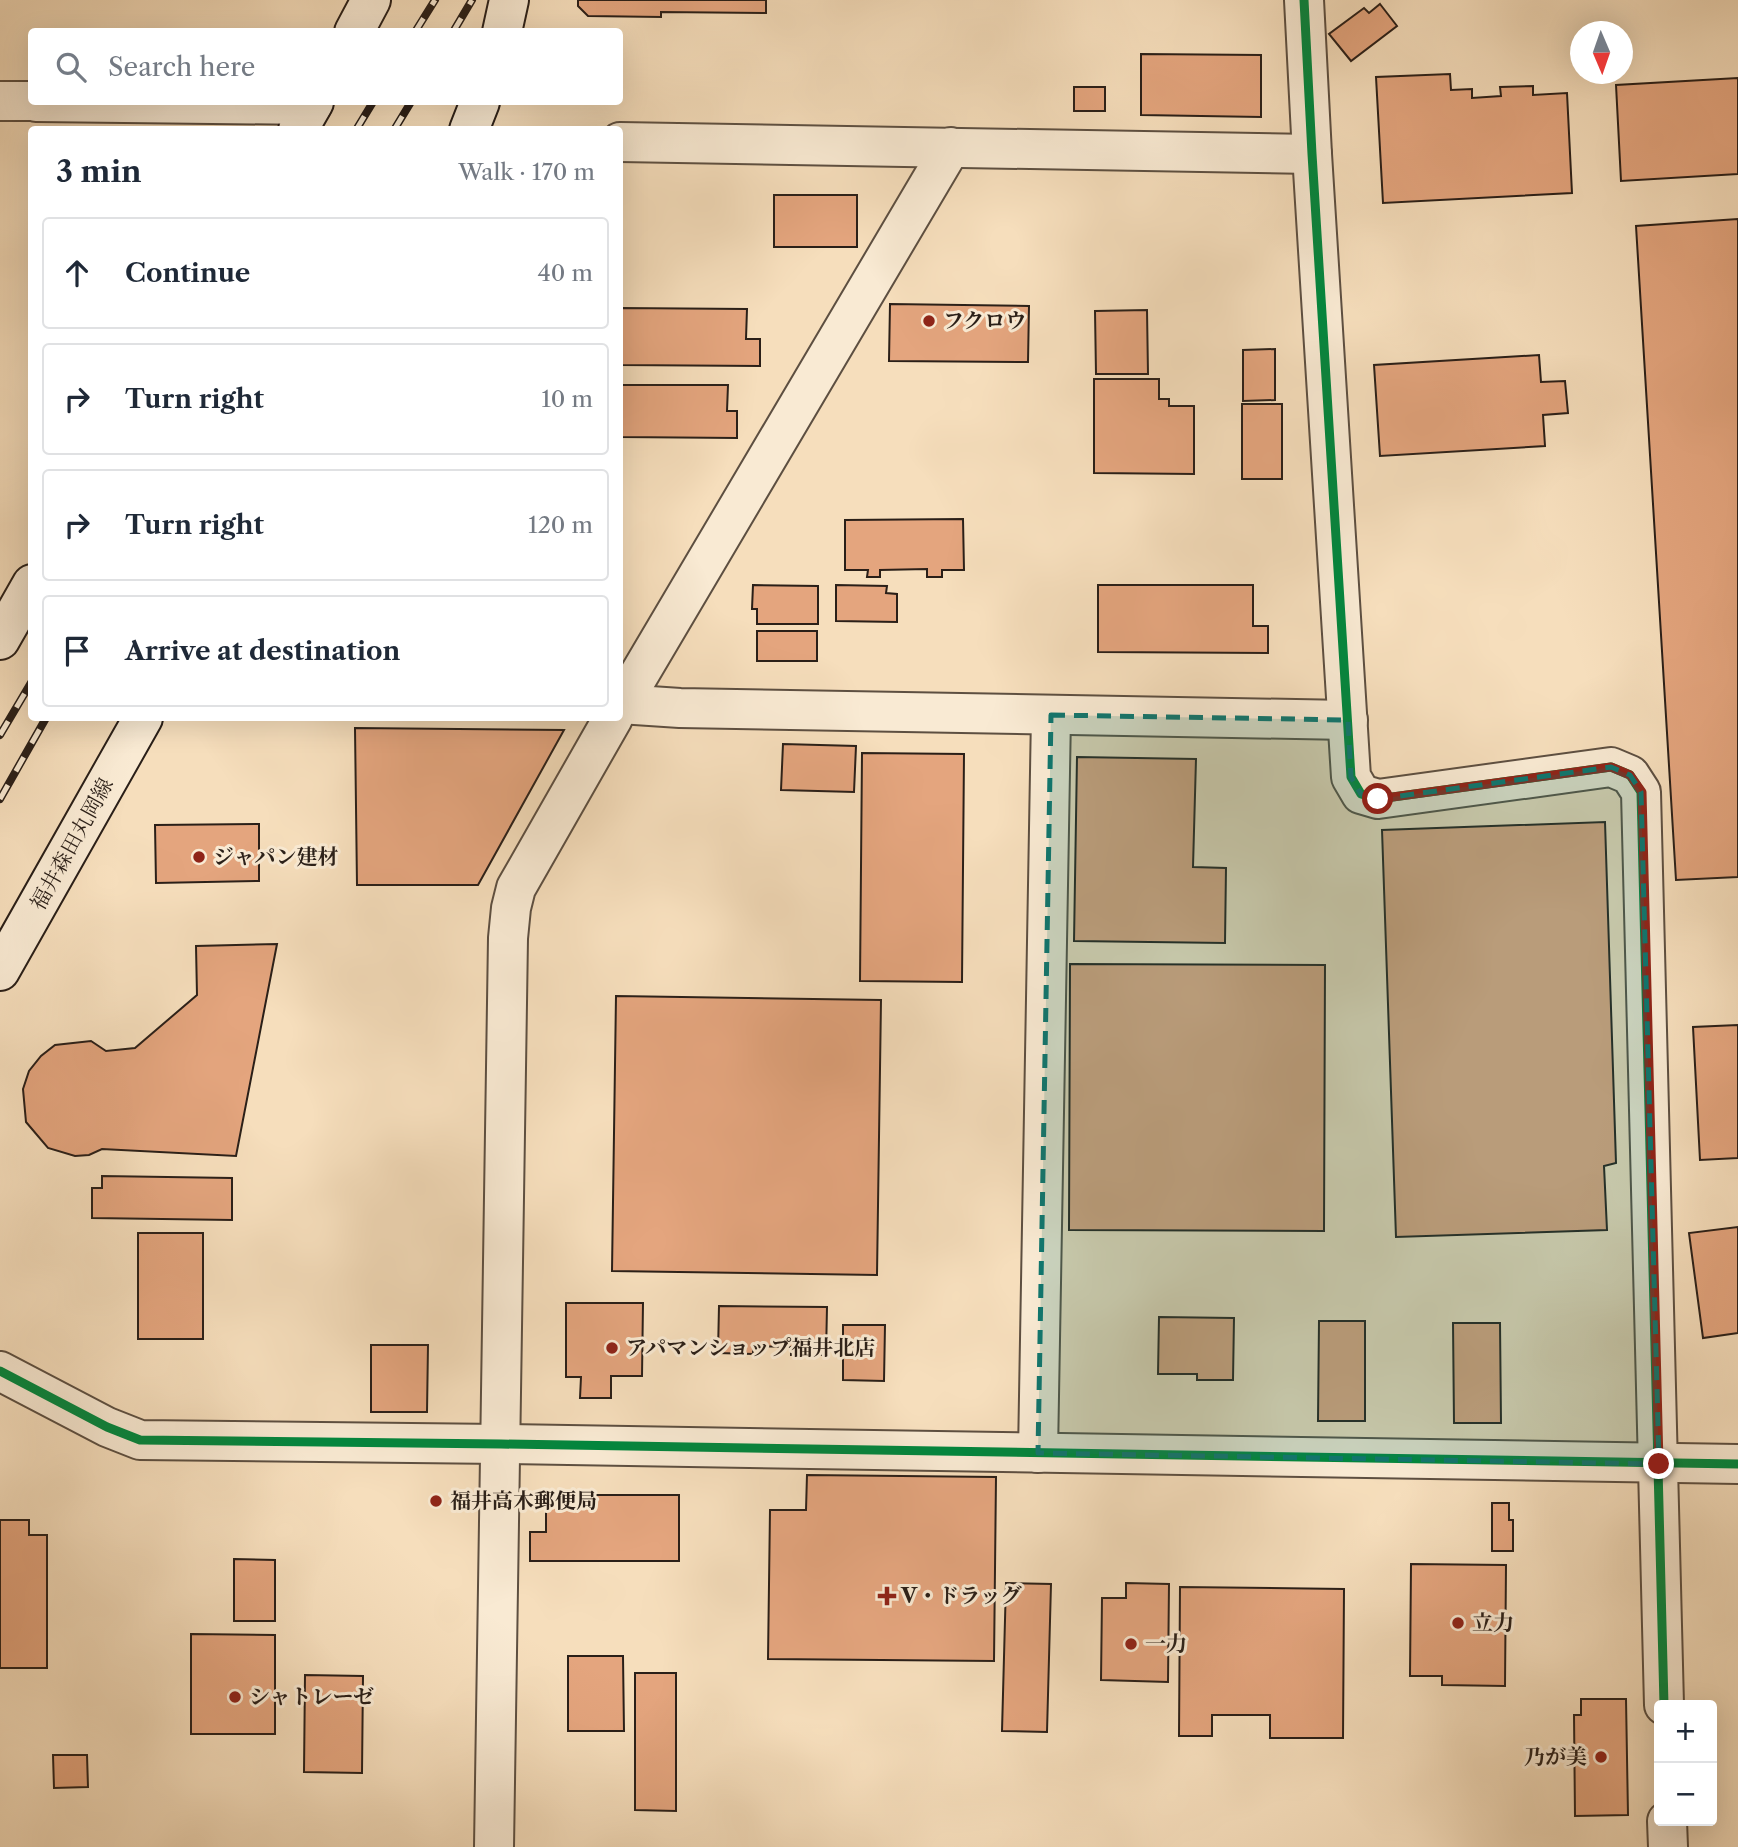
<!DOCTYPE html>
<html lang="en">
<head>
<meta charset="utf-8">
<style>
  body { margin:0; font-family:"Libre Caslon Text","Noto Serif JP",serif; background:#f2f2f3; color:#1f2937 }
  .controls { position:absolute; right:21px; bottom:21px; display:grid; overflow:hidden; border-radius:7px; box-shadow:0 7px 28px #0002 }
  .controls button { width:63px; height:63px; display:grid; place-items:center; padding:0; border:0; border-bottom:2px solid #e0e1e3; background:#fff; color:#1f2937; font:35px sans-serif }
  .compass { position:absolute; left:1570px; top:21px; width:63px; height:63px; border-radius:50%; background:#fff; box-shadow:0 7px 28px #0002; rotate:178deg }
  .stop { position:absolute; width:21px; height:21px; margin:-16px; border:5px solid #8f2418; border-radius:50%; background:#fff }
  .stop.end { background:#8f2418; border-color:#fff; box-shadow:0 2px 7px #0008 }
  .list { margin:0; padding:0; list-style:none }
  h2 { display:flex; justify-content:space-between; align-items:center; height:91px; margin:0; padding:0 28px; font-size:30px }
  h2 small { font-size:23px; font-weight:400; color:#747a83 }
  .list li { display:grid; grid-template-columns:46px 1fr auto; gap:21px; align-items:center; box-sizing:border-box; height:112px; margin:0 14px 14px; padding:0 14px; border:2px solid #e0e1e3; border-radius:7px }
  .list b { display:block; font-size:26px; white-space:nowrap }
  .list em { font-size:23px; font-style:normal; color:#747a83 }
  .icon { flex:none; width:38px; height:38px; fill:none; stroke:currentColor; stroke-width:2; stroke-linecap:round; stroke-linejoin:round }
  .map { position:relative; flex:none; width:1738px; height:1847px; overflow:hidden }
  .search { position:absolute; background:#fff; box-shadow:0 7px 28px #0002; left:28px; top:28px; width:595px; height:77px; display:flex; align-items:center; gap:18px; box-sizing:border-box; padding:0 24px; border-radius:7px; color:#747a83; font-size:26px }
  .panel { position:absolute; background:#fff; box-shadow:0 7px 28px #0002; left:28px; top:126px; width:595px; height:595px; border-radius:7px }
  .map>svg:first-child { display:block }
  .building { fill:#e4a57e; stroke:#2a1f18; stroke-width:2 }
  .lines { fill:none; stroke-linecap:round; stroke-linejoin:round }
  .minor-casing { stroke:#5d4f41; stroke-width:42 }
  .secondary-casing { stroke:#2a1f18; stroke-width:42 }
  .minor { stroke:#f9ead3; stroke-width:38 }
  .secondary { stroke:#f9ead3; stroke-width:38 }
  .rail-casing { stroke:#2a1f18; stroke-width:8 }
  .rail { stroke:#f9ead3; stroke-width:5; stroke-dasharray:16; stroke-linecap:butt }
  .cycleway-casing { stroke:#f9ead3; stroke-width:13 }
  .cycleway { stroke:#00873e; stroke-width:9 }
  .route { stroke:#8f2418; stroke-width:9 }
  .marked { fill:#0f766e; fill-opacity:0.2; stroke:#0f766e; stroke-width:5; stroke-dasharray:14 9; stroke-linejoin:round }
  .poi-dot { fill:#8f2418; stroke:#f9ead3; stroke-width:2.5 }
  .labels { text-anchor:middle; stroke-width:6; stroke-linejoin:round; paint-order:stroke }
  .poi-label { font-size:21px; font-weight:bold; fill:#2a1f18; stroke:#f9ead3; text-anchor:start }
  .street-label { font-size:21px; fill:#2a1f18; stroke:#f9ead3 }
</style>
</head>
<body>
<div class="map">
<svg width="1738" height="1847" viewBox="0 0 1738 1847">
  <rect width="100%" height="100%" fill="#f6debc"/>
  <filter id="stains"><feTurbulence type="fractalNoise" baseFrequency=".00286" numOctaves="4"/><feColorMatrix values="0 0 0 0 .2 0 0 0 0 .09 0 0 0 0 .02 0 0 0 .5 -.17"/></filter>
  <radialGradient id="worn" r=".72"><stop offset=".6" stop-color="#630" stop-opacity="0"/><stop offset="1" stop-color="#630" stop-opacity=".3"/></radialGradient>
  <g class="building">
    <path d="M 578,0 L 766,0 L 766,13 L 661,12 L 661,17 L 588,16 L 578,6 Z"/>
    <path d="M 1380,4 L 1397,26 L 1351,61 L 1329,34 L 1364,8 L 1369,13 Z"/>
    <path d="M 1141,54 L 1261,55 L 1261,117 L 1141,115 Z"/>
    <path d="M 1450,74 L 1451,90 L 1472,89 L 1472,98 L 1501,96 L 1500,87 L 1533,86 L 1533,95 L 1567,93 L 1572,193 L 1383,203 L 1376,77 Z"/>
    <path d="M 1738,78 L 1738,174 L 1621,181 L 1616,85 Z"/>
    <rect x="1074" y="87" width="31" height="24"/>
    <rect x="774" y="195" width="83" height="52"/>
    <path d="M 1738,219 L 1738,877 L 1676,880 L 1636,226 Z"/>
    <path d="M 890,304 L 1029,306 L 1028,362 L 889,361 Z"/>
    <path d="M 620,308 L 747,309 L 746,339 L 760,339 L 760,366 L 620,365 Z"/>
    <path d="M 1147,310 L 1148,374 L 1096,374 L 1095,311 Z"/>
    <path d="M 1275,349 L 1275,400 L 1243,401 L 1243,350 Z"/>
    <path d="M 1539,355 L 1541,382 L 1565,381 L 1568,413 L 1543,415 L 1545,446 L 1380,456 L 1374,365 Z"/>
    <path d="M 1094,379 L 1159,379 L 1159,399 L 1169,399 L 1169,406 L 1194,406 L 1194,474 L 1094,473 Z"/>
    <path d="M 620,385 L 728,385 L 727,411 L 737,411 L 737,438 L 620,437 Z"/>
    <rect x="1242" y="404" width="40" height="75"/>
    <path d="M 963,519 L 964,570 L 942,570 L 942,577 L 927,577 L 927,569 L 880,570 L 880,577 L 867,577 L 868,570 L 845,570 L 845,520 Z"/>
    <path d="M 753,585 L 818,586 L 818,624 L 757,624 L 757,609 L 752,609 Z"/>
    <path d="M 836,585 L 887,586 L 886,593 L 897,594 L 897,622 L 836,621 Z"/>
    <path d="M 1098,585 L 1253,585 L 1253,626 L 1268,626 L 1268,653 L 1098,652 Z"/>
    <rect x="757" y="631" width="60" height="30"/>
    <path d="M 355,728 L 564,730 L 478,885 L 357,885 Z"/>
    <path d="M 783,744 L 856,746 L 854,792 L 781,790 Z"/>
    <path d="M 862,753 L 964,754 L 962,982 L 860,981 Z"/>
    <path d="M 1077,757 L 1196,759 L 1193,867 L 1226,868 L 1225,943 L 1074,941 Z"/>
    <path d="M 1605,822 L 1616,1163 L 1604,1166 L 1607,1230 L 1396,1237 L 1382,830 Z"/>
    <path d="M 259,824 L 259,881 L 156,883 L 155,825 Z"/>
    <path d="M 277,944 L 236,1156 L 102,1149 L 89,1155 L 75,1156 L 48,1148 L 26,1122 L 23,1089 L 29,1071 L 41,1056 L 55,1045 L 91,1041 L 106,1051 L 135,1048 L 197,995 L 196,946 Z"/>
    <path d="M 1070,964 L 1325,965 L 1324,1231 L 1069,1230 Z"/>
    <path d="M 616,996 L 881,1000 L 877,1275 L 612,1271 Z"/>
    <path d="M 1738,1025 L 1738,1158 L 1700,1160 L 1693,1027 Z"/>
    <path d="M 102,1176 L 232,1178 L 232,1220 L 92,1218 L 92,1188 L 102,1188 Z"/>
    <path d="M 1738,1227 L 1738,1333 L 1703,1338 L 1689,1233 Z"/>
    <rect x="138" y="1233" width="65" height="106"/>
    <path d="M 566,1303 L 643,1303 L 642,1376 L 611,1376 L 611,1398 L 580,1398 L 581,1377 L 566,1377 Z"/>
    <path d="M 719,1306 L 827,1307 L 826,1355 L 791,1355 L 791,1347 L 753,1346 L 753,1354 L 718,1353 Z"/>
    <path d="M 1159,1317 L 1234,1318 L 1233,1380 L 1197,1380 L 1197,1374 L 1158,1374 Z"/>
    <path d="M 1319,1321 L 1365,1321 L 1365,1421 L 1318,1421 Z"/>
    <path d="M 1453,1323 L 1500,1323 L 1501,1423 L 1454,1423 Z"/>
    <path d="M 843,1325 L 885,1325 L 884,1381 L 843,1380 Z"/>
    <path d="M 371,1345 L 428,1345 L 427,1412 L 371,1412 Z"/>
    <path d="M 807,1475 L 996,1477 L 994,1661 L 768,1659 L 770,1510 L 806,1510 Z"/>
    <path d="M 546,1495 L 679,1495 L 679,1561 L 530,1561 L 530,1532 L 546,1532 Z"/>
    <path d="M 1492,1503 L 1509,1503 L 1509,1520 L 1513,1520 L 1513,1551 L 1492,1551 Z"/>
    <path d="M 0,1520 L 29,1520 L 29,1535 L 47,1535 L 47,1668 L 0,1668 Z"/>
    <path d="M 234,1559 L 275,1560 L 275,1621 L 234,1621 Z"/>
    <path d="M 1411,1564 L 1506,1565 L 1505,1686 L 1442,1685 L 1442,1676 L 1410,1676 Z"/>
    <path d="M 1006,1583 L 1051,1584 L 1047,1732 L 1002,1731 Z"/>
    <path d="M 1126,1583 L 1169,1584 L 1168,1682 L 1101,1680 L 1102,1598 L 1126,1598 Z"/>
    <path d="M 1180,1587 L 1344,1589 L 1343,1738 L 1270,1738 L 1270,1715 L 1212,1715 L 1212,1736 L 1179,1736 Z"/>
    <path d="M 191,1634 L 275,1635 L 275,1734 L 191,1734 Z"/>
    <path d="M 568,1656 L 623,1656 L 624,1731 L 568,1731 Z"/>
    <path d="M 635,1673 L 676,1673 L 676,1811 L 635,1810 Z"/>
    <path d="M 305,1675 L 363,1676 L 362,1773 L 304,1772 Z"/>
    <path d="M 1581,1699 L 1626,1699 L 1628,1815 L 1575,1816 L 1574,1715 L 1581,1715 Z"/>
    <path d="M 53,1755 L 87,1755 L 88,1787 L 54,1788 Z"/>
  </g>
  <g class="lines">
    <defs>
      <g id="minor">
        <path d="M 1304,0 L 1312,154 L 1351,777 L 1361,794 L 1378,799 L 1611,767 L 1630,775 L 1641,792 L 1664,1705"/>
        <path d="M 0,101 L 32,101"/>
        <path d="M 36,102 L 312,105"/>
        <path d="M 620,142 L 1312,154"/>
        <path d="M 620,704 L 680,708 L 1348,720"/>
        <path d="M 620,707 L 951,147"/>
        <path d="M 0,1371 L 107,1427 L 140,1440 L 501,1444 L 1738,1464"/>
        <path d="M 1038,1453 L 1051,715"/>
        <path d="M 1667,1821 L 1668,1847"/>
        <path d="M 494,1847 L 508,938 L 511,908 L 516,888 L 613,718"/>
      </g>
      <g id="secondary">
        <path d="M 354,32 L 371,0"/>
        <path d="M 502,32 L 509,0"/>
        <path d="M 298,130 L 314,102"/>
        <path d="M 469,130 L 480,102"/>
        <path d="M 0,640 L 32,584"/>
        <path d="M 0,971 L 143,718"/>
      </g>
    </defs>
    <use href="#minor" class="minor-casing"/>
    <use href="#secondary" class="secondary-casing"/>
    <use href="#minor" class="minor"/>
    <use href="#secondary" class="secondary"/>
    <defs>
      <g id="rail">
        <path d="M 415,32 L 435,0"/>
        <path d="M 453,32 L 472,0"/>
        <path d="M 356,130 L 373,102"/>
        <path d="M 394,130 L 411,102"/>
        <path d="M 0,735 L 32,681"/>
        <path d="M 0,799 L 46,718"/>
      </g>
    </defs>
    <use href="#rail" class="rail-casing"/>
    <use href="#rail" class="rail"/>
    <defs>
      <g id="cycleway">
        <path d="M 1304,0 L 1312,154 L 1351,777 L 1361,794 L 1378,799 L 1611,767 L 1630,775 L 1641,792 L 1664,1705"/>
        <path d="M 0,1371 L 107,1427 L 140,1440 L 501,1444 L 1738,1464"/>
      </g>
    </defs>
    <use href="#cycleway" class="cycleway-casing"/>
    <use href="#cycleway" class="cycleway"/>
  </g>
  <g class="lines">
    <path class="route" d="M 1378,799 L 1611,767 L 1630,775 L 1642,792 L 1659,1464"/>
  </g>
  <path class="marked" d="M 1051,715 L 1348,720 L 1351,777 L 1361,794 L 1378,799 L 1611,767 L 1630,775 L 1641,792 L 1659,1464 L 1038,1453 Z"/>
  <g class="poi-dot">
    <circle cx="929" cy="321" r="7"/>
    <circle cx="199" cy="857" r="7"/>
    <circle cx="612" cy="1348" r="7"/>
    <circle cx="436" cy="1501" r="7"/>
    <path d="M883.5 1585.5h7v7h7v7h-7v7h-7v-7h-7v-7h7z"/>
    <circle cx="1458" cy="1623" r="7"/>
    <circle cx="1131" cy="1644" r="7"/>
    <circle cx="235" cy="1697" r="7"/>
    <circle cx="1601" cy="1757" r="7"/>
  </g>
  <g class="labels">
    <g class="poi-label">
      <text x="943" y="328">フクロウ</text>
      <text x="213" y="864">ジャパン建材</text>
      <text x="626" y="1355">アパマンショップ福井北店</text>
      <text x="450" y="1508">福井高木郵便局</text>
      <text x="901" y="1603">V・ドラッグ</text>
      <text x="1472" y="1630">立力</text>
      <text x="1145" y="1651">一力</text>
      <text x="249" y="1704">シャトレーゼ</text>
      <text x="1587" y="1764" text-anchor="end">乃が美</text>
    </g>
    <g class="street-label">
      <text transform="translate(72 844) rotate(-61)" y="7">福井森田丸岡線</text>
    </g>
  </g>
  <rect width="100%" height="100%" filter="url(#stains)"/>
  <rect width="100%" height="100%" fill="url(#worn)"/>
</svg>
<div class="controls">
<button>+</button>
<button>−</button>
</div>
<svg class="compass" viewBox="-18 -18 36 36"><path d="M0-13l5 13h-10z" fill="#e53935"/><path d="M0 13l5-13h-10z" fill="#747a83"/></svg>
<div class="stop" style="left:1378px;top:799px"></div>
<div class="stop end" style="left:1659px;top:1464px"></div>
<div class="search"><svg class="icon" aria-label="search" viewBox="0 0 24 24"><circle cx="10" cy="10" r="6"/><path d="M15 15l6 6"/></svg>Search here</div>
<section class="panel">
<h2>3 min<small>Walk · 170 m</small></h2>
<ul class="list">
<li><svg class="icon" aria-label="ahead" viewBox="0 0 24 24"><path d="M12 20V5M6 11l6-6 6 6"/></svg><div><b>Continue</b></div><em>40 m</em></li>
<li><svg class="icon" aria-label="right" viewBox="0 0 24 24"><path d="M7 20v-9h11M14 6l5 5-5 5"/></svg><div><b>Turn right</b></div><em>10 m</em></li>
<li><svg class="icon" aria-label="right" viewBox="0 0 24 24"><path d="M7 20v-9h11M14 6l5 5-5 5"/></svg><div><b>Turn right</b></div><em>120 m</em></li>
<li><svg class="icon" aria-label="arrive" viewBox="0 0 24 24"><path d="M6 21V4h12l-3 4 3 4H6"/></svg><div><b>Arrive at destination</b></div></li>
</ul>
</section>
</div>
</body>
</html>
